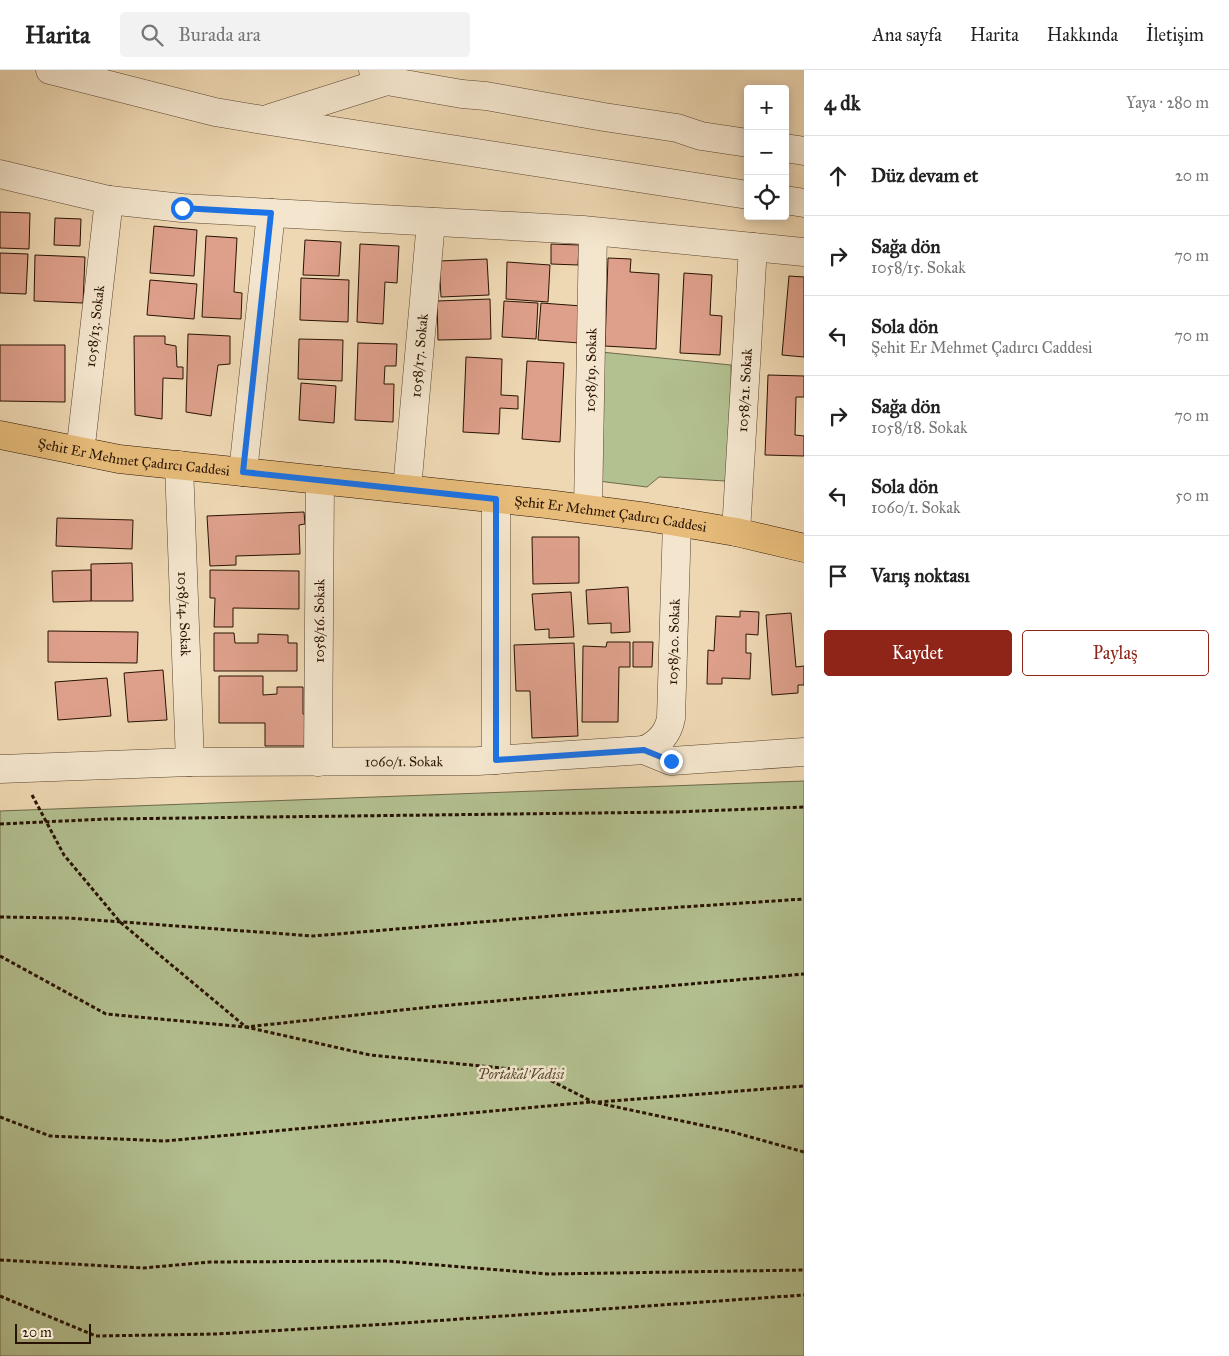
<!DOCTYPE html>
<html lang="tr">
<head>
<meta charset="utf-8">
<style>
  body { margin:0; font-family:"IM FELL Great Primer",serif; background:#f2f2f2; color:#222 }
  .controls { position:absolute; right:15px; top:15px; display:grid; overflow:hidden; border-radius:5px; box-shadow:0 2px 12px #0003 }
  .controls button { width:45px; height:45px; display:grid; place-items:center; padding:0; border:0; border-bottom:1px solid #e0e0e0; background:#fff; color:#222; font:25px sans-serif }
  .scale { position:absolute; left:15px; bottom:12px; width:76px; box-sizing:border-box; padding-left:5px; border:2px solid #281202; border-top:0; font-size:14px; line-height:18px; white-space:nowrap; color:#281202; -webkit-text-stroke:4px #f4e6ce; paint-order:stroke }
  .stop { position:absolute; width:15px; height:15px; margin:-11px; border:4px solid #1a73e8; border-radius:50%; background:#fff }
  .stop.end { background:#1a73e8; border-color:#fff; box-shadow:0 1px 5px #0008 }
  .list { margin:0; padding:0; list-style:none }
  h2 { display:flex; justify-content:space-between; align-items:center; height:65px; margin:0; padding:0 20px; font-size:21px }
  h2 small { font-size:16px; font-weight:400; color:#767676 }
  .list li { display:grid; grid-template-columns:32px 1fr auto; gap:15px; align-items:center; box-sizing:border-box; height:80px; padding:0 20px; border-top:1px solid #e0e0e0 }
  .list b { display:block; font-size:19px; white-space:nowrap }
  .list p { margin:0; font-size:16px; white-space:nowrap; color:#767676 }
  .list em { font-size:16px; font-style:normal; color:#767676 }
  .actions { display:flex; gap:10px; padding:15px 20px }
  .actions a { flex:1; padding:11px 0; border:1px solid #8f2418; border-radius:5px; text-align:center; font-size:18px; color:#8f2418 }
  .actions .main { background:#8f2418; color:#fff }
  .icon { flex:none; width:28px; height:28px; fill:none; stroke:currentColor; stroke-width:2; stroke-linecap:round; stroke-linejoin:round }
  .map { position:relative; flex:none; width:804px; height:1286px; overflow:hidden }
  header { display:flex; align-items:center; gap:30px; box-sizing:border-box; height:70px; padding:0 25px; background:#fff; border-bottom:1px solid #e0e0e0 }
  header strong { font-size:24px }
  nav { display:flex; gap:28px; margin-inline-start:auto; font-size:18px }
  .search { width:350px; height:45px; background:#f2f2f2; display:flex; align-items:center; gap:12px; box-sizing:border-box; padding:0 18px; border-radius:5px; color:#767676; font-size:19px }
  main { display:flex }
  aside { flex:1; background:#fff }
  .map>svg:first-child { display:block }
  .green { fill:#b3c090; stroke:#6e6949 }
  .building { fill:#dea08b; stroke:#281202 }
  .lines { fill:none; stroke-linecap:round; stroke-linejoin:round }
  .minor-casing { stroke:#5a442e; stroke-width:29 }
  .major-casing { stroke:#281202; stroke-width:29 }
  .path { stroke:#281202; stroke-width:3; stroke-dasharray:4 2.5; stroke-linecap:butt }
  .minor { stroke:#f4e6ce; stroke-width:28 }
  .major { stroke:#e7bc7a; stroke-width:28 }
  .route { stroke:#1a73e8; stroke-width:6 }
  .labels { text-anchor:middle; stroke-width:5; stroke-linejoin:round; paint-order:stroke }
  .street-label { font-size:14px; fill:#281202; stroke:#f4e6ce }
  .park-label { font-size:14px; font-style:italic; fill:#594f34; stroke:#f4e6ce }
</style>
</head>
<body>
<header>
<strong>Harita</strong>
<div class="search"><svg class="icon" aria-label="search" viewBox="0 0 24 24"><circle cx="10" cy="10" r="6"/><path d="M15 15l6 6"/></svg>Burada ara</div>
<nav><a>Ana sayfa</a><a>Harita</a><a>Hakkında</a><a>İletişim</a></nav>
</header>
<main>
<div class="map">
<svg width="804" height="1286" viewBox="0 0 804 1286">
  <rect width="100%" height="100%" fill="#eed8b3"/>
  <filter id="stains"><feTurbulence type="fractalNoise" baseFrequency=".004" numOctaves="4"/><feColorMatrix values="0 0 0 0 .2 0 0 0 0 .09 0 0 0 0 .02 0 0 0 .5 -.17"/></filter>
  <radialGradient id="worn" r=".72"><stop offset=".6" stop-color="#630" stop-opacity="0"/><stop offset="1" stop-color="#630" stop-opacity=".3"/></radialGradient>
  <g class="green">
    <path d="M 601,282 L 731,295 L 732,401 L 725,411 L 659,407 L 647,417 L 598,411 Z"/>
    <path d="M 804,711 L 804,1286 L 0,1286 L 0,741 Z"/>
  </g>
  <g class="building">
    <path d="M 0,142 L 30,143 L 29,179 L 0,178 Z"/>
    <path d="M 55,148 L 81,149 L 80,176 L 54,175 Z"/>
    <path d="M 154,156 L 197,160 L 194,206 L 150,203 Z"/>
    <path d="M 206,166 L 237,168 L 234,222 L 242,223 L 241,249 L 202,247 Z"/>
    <path d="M 305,170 L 341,172 L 339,206 L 303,205 Z"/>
    <path d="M 360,174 L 399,176 L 397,213 L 385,212 L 383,254 L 357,252 Z"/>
    <path d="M 551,174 L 579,175 L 578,195 L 551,194 Z"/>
    <path d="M 0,183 L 28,184 L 26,224 L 0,223 Z"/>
    <path d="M 35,185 L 85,187 L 83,233 L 34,231 Z"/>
    <path d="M 608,188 L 631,189 L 630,202 L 659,204 L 656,279 L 605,276 Z"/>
    <path d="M 487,189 L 489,225 L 441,227 L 439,191 Z"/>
    <path d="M 507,192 L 550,195 L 548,232 L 506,229 Z"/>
    <path d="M 684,203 L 712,205 L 710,245 L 722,246 L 720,285 L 680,283 Z"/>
    <path d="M 789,206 L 804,207 L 804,287 L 782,285 Z"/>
    <path d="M 301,208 L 349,210 L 348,252 L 300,250 Z"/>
    <path d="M 150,210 L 197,214 L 194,249 L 147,245 Z"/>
    <path d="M 490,229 L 491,269 L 438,270 L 437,231 Z"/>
    <path d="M 504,231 L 538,233 L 536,269 L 502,267 Z"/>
    <path d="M 541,233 L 582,236 L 580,273 L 538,270 Z"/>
    <path d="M 188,264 L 230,266 L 230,294 L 218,295 L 211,346 L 186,342 Z"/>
    <path d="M 134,266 L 165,266 L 165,274 L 176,276 L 177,297 L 183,297 L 183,309 L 163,308 L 162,349 L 135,345 Z"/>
    <path d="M 299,269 L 343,270 L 342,311 L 298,309 Z"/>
    <path d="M 358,273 L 397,274 L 396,296 L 385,296 L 384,314 L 394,314 L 393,352 L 355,350 Z"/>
    <path d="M 0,275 L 65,275 L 65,332 L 0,331 Z"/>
    <path d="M 466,287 L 502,289 L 501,325 L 518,326 L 518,339 L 500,338 L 499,364 L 463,362 Z"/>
    <path d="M 527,291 L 564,293 L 560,372 L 522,369 Z"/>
    <path d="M 768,305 L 804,306 L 804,327 L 796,327 L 795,365 L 804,366 L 804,386 L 765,385 Z"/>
    <path d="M 301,313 L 336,316 L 334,353 L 299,350 Z"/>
    <path d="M 304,442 L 305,454 L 299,455 L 300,484 L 236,486 L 236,495 L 210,496 L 207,446 Z"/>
    <path d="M 57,448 L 133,450 L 132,479 L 56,476 Z"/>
    <path d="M 532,467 L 579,467 L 579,513 L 533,514 Z"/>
    <path d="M 132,493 L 133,531 L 91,531 L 91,494 Z"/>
    <path d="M 91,500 L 91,531 L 53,532 L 52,501 Z"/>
    <path d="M 210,500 L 299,501 L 299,539 L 233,538 L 233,557 L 214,557 L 215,528 L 210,528 Z"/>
    <path d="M 628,517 L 630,562 L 611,563 L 611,553 L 588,554 L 586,520 Z"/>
    <path d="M 571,522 L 574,567 L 549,568 L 549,559 L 535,560 L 532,524 Z"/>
    <path d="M 740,541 L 759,542 L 758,565 L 746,564 L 746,583 L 751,583 L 750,609 L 722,608 L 722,614 L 707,614 L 708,580 L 714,581 L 716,546 L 740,547 Z"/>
    <path d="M 791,543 L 796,597 L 804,596 L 804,615 L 798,615 L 798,623 L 772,625 L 766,545 Z"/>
    <path d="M 48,561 L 138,562 L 137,593 L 48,592 Z"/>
    <path d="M 214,563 L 234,563 L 235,573 L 258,573 L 258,564 L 288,565 L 288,573 L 297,573 L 297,601 L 214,601 Z"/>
    <path d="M 607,572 L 630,572 L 630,597 L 619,597 L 618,652 L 582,652 L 583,576 L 606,577 Z"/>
    <path d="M 633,572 L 653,572 L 652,597 L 633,597 Z"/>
    <path d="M 574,573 L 578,666 L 532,668 L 530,621 L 516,621 L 514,575 Z"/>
    <path d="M 163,600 L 167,650 L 128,652 L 124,603 Z"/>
    <path d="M 219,606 L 263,606 L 263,625 L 277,624 L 277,617 L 303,617 L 303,644 L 316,644 L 316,676 L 265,676 L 265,653 L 219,653 Z"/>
    <path d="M 107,608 L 111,646 L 58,650 L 55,612 Z"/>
  </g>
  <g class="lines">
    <defs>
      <g id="minor">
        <path d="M 50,0 L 215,42 L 263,50 L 748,125"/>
        <path d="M 373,0 L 387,11 L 462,24 L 486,26 L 604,47 L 677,58 L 701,66 L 748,73"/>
        <path d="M 270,48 L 387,11"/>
        <path d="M 785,78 L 804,81"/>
        <path d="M 0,104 L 109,130 L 182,138 L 583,160 L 804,182"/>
        <path d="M 785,130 L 804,133"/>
        <path id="s1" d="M 78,381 L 82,366 L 109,130"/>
        <path id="s2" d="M 179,395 L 190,692"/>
        <path d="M 243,402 L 271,143"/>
        <path id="s3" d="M 407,419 L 431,152"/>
        <path id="s4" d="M 588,439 L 593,162"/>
        <path id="s5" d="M 736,462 L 753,177"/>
        <path id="s6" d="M 644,680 C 659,674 668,664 671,648 L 677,452"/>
        <path d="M 496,690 L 496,429"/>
        <path id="s7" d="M 318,692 L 320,410"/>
        <path id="s8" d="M 0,699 L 190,692 L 478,691 L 644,680 L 671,691 L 804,682"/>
      </g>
      <g id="major">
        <path id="s9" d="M 0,365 L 119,389 L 547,434 L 647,447 L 736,462 L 804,478"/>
      </g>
    </defs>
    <use href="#minor" class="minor-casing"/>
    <use href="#major" class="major-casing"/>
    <g class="path">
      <path d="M 32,725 L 64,785 L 120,852 L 246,957 L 370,985 L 532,1001 L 593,1032 L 729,1061 L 804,1082"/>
      <path d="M 0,754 L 106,749 L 674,742 L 804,737"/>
      <path d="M 0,847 L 68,848 L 313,866 L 576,844 L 804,829"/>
      <path d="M 0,886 L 106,944 L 246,957 L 439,936 L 804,904"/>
      <path d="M 598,1032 L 804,1016"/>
      <path d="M 0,1047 L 50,1066 L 165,1071 L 591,1032"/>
      <path d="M 0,1190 L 143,1198 L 210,1192 L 388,1191 L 549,1204 L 804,1200"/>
      <path d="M 0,1226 L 96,1266 L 216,1264 L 389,1254 L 804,1225"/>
    </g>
    <use href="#minor" class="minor"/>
    <use href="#major" class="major"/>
  </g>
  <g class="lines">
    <path class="route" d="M 182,138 L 271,143 L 243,402 L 496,429 L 496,690 L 644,680 L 671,691"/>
  </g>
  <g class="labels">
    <g class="street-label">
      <text dy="5" stroke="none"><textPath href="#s1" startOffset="126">1058/13. Sokak</textPath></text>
      <text dy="5" stroke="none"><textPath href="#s3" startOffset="134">1058/17. Sokak</textPath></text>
      <text dy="5" stroke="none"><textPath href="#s4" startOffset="139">1058/19. Sokak</textPath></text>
      <text dy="5" stroke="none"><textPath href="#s5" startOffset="142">1058/21. Sokak</textPath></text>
      <text dy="5" stroke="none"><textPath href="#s9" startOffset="136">Şehit Er Mehmet Çadırcı Caddesi</textPath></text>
      <text dy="5" stroke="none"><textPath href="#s9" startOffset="616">Şehit Er Mehmet Çadırcı Caddesi</textPath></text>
      <text dy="5" stroke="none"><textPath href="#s2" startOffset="149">1058/14. Sokak</textPath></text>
      <text dy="5" stroke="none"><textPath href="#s7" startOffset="141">1058/16. Sokak</textPath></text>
      <text dy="5" stroke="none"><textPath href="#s6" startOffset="120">1058/20. Sokak</textPath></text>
      <text dy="5" stroke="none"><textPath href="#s8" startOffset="404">1060/1. Sokak</textPath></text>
    </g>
    <g class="park-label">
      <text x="521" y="1009">Portakal Vadisi</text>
    </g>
  </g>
  <rect width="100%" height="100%" filter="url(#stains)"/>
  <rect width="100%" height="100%" fill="url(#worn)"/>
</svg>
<div class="controls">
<button>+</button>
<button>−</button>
<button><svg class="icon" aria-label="locate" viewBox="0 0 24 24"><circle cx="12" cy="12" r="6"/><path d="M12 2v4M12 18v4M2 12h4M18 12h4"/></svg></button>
</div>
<div class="scale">20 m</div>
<div class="stop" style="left:182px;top:138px"></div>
<div class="stop end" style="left:671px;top:691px"></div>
</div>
<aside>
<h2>4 dk<small>Yaya · 280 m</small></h2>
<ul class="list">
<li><svg class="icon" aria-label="ahead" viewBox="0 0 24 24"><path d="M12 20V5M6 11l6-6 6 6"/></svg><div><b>Düz devam et</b></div><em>20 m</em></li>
<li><svg class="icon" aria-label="right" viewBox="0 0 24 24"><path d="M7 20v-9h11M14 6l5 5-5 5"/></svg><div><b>Sağa dön</b><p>1058/15. Sokak</p></div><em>70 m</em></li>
<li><svg class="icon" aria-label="left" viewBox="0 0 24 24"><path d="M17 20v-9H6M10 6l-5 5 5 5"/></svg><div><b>Sola dön</b><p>Şehit Er Mehmet Çadırcı Caddesi</p></div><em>70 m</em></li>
<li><svg class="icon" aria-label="right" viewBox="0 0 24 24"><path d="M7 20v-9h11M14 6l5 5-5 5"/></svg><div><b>Sağa dön</b><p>1058/18. Sokak</p></div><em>70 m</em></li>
<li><svg class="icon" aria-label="left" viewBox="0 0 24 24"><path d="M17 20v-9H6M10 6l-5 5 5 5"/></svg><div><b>Sola dön</b><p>1060/1. Sokak</p></div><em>50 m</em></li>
<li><svg class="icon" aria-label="arrive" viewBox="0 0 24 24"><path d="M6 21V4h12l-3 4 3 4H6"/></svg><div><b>Varış noktası</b></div></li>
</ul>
<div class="actions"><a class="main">Kaydet</a><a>Paylaş</a></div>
</aside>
</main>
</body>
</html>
